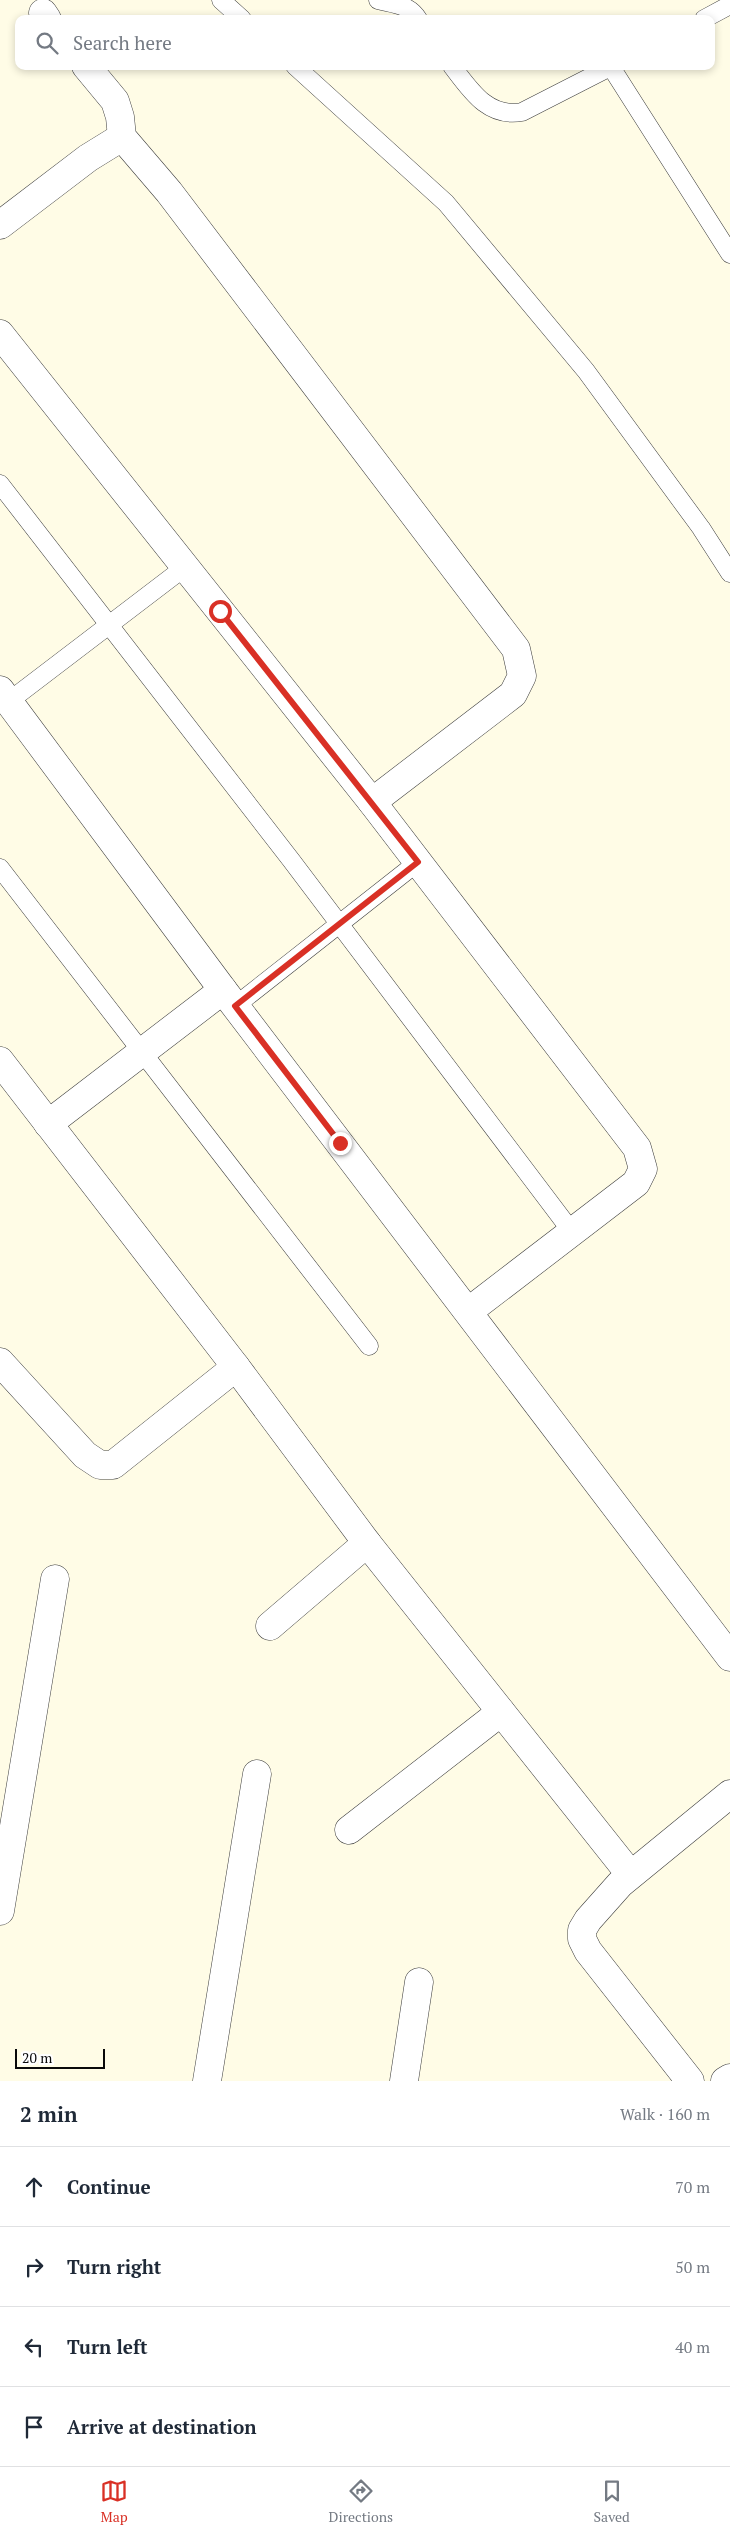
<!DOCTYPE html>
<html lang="en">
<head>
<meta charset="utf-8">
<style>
  body { margin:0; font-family:"PT Serif",serif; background:#f6f6f7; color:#1f2937 }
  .scale { position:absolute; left:15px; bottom:12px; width:90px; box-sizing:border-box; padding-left:5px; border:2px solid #090909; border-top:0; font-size:14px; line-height:18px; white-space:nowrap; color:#090909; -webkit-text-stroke:4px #fff; paint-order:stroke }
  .stop { position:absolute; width:15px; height:15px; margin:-11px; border:4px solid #d93025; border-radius:50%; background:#fff }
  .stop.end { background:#d93025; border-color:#fff; box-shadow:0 1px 5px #0008 }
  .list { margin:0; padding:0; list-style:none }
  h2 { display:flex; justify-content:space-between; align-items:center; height:65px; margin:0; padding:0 20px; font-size:21px }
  h2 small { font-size:16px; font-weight:400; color:#747a83 }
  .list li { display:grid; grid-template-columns:32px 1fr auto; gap:15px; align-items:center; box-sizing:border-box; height:80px; padding:0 20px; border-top:1px solid #e0e1e3 }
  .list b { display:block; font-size:19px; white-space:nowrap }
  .list em { font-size:16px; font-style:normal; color:#747a83 }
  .icon { flex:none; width:28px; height:28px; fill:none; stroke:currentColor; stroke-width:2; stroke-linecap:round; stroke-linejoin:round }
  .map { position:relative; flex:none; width:730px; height:2081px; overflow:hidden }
  .search { position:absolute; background:#fff; box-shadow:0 2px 8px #0003; left:15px; right:15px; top:15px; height:55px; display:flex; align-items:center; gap:12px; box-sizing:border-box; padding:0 18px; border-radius:10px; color:#747a83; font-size:19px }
  .sheet { height:385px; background:#fff }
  nav { display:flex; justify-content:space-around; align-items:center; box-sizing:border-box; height:70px; border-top:1px solid #e0e1e3; background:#fff; font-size:14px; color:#747a83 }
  nav a { display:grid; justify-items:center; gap:2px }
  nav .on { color:#d93025 }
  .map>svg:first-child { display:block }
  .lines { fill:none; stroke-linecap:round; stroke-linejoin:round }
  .lane-casing { stroke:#3c3c3c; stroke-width:19 }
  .street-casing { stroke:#3c3c3c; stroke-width:29 }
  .lane { stroke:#fff; stroke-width:18 }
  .street { stroke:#fff; stroke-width:28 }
  .route { stroke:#d93025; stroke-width:6 }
</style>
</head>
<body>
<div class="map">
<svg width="730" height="2081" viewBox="0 0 730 2081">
  <rect width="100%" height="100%" fill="#fffce6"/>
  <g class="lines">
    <defs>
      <g id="lane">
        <path d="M 221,0 L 242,19"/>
        <path d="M 378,0 C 393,4 409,4 418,19"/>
        <path d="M 704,19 L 730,5"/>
        <path d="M 295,66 L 446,203 L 586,371 L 701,528 L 730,573"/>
        <path d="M 452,66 C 471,91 488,118 522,112 L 612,66"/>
        <path d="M 611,67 L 730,254"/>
        <path d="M 0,484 L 291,860 L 572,1232"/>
        <path d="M 8,702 L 185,567"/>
        <path d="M 0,868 L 369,1346"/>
        <path d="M 235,1006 L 418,862"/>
      </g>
      <g id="street">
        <path d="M 43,13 L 47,19"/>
        <path d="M 86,66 L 115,101 L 120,117 L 122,137 L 169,192 L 516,649 L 522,676 L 513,694 L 372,802"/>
        <path d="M 0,225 L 88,158 L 122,137"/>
        <path d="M 0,334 L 372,802 L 637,1148 L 643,1169 L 636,1183 L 469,1311"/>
        <path d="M 0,690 L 223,990 L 730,1657"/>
        <path d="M 0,1061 L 236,1367 L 367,1543 L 630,1874"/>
        <path d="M 48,1124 L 223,990"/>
        <path d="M 0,1362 L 85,1455 L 100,1465 L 113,1465 L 236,1367"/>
        <path d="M 270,1626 L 367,1543"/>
        <path d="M 349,1830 L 501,1712"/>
        <path d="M 0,1911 L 55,1579"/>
        <path d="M 207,2081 L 257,1774"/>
        <path d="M 404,2081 L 419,1982"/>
        <path d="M 690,2081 L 588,1951 L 582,1939 L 582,1930 L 588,1920 L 620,1884 L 730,1794"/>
        <path d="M 725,2081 L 730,2078"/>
      </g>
    </defs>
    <use href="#lane" class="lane-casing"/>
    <use href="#street" class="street-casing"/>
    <use href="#lane" class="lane"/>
    <use href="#street" class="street"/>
  </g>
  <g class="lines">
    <path class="route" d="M 220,611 L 418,862 L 235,1006 L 340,1143"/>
  </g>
</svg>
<div class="scale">20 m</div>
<div class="stop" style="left:220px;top:611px"></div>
<div class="stop end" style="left:340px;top:1143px"></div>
<div class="search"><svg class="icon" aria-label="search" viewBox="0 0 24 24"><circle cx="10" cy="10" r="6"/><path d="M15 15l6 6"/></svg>Search here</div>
</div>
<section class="sheet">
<h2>2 min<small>Walk · 160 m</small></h2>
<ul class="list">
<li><svg class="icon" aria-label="ahead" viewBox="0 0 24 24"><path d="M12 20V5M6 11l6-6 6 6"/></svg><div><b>Continue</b></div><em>70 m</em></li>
<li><svg class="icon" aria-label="right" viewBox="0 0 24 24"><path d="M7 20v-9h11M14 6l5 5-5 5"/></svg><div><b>Turn right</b></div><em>50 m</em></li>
<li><svg class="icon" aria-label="left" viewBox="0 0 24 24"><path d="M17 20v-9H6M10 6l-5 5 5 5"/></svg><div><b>Turn left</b></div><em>40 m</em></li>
<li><svg class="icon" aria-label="arrive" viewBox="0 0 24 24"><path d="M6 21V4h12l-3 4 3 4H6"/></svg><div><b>Arrive at destination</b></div></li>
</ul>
</section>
<nav>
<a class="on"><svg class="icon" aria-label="map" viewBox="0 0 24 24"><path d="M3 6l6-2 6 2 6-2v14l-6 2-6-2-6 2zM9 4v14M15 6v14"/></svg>Map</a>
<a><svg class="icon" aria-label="directions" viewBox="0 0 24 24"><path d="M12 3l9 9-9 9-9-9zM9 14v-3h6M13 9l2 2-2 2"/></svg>Directions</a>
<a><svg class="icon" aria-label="saved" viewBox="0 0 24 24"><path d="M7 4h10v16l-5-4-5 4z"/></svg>Saved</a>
</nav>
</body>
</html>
